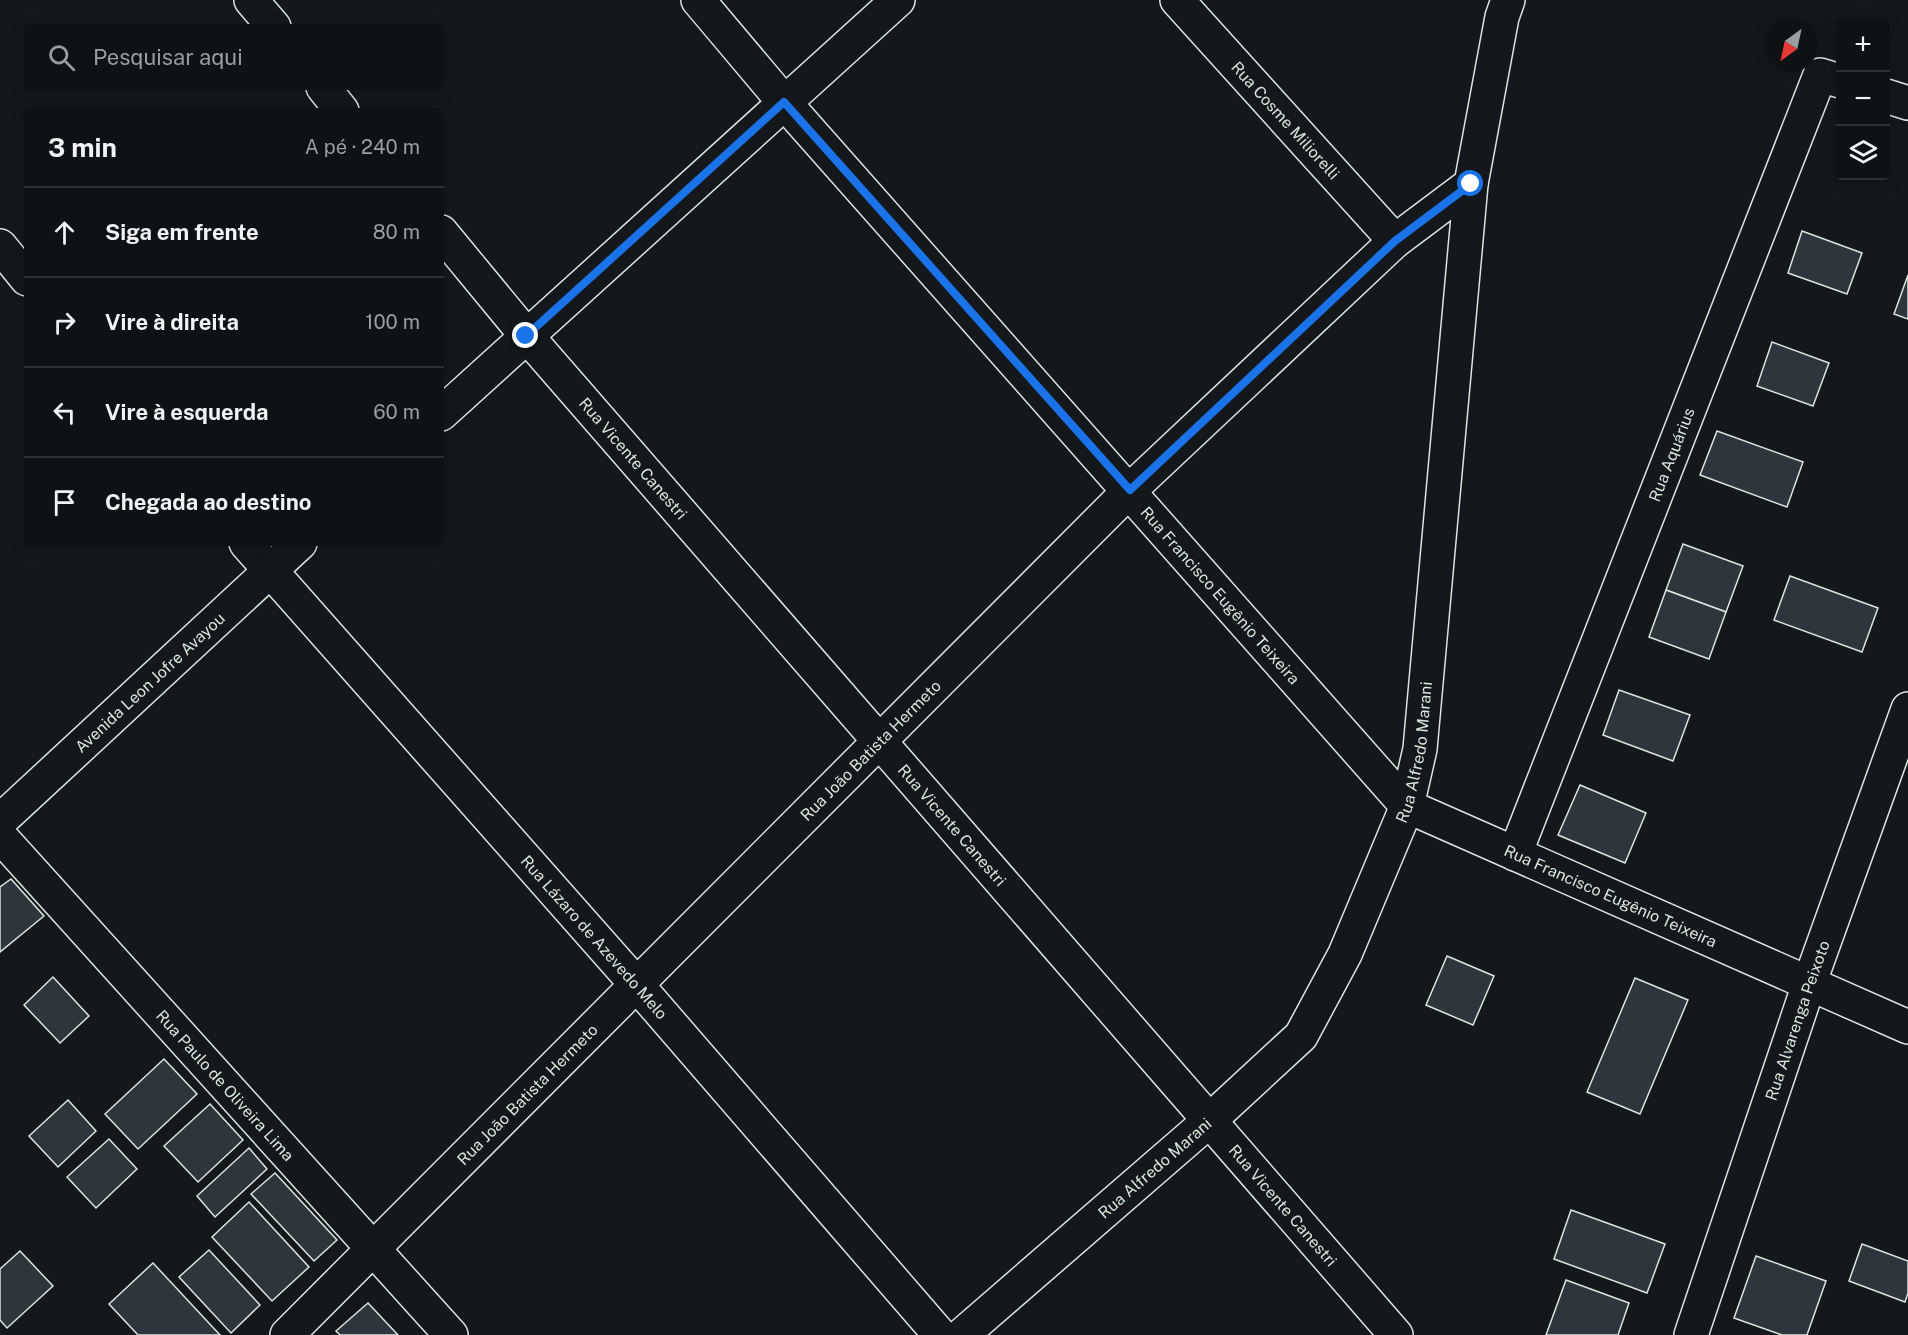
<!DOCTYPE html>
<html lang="pt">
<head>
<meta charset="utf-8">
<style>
  body { margin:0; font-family:"Public Sans",sans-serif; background:#181b1e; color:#f1f3f6 }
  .controls { position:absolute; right:18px; top:18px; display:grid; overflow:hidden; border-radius:6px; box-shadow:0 3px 15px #0003 }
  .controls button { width:54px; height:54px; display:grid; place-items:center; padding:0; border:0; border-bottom:2px solid #2f3234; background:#0f1215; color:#f1f3f6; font:30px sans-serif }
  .compass { position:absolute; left:1764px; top:18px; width:54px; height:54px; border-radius:50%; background:#0f1215; box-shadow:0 3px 15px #0003; rotate:213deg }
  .stop { position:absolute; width:18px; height:18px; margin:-14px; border:4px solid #1a73e8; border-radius:50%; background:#fff }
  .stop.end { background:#1a73e8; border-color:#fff; box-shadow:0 2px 6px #0008 }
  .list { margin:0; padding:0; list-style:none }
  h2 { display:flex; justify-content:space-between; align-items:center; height:78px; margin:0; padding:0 24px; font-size:26px }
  h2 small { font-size:20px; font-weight:400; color:#9b9ea0 }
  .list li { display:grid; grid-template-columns:39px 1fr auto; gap:18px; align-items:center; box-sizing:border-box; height:90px; padding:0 24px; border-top:2px solid #2f3234 }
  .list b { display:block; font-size:22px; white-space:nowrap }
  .list em { font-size:20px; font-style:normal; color:#9b9ea0 }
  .icon { flex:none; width:33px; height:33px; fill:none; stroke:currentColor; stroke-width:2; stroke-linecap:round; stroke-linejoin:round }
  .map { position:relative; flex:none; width:1908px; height:1335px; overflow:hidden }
  .search { position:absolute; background:#0f1215; box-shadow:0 3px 15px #0003; left:24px; top:24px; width:420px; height:66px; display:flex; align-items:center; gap:15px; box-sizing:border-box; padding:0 21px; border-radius:6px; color:#9b9ea0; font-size:22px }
  .panel { position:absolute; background:#0f1215; box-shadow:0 3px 15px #0003; left:24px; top:108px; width:420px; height:438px; border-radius:6px }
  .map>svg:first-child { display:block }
  .building { fill:#2c363c; stroke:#d8e6dc; stroke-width:1.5 }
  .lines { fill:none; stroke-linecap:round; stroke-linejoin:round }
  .minor-casing { stroke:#d8e6dc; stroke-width:36 }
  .tertiary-casing { stroke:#d8e6dc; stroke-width:36 }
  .minor { stroke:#14181c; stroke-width:33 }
  .tertiary { stroke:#14181c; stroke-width:33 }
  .route { stroke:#1a73e8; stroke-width:8 }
  .labels { text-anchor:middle; stroke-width:4.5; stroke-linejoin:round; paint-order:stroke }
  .street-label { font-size:16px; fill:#d8e6dc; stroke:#14181c }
</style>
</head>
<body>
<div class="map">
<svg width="1908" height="1335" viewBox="0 0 1908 1335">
  <rect width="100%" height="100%" fill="#14181c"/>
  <g class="building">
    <path d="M 1802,231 L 1862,253 L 1847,294 L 1788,273 Z"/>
    <path d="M 1908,275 L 1908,319 L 1894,314 Z"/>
    <path d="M 1772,342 L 1829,363 L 1813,406 L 1757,386 Z"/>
    <path d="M 1717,431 L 1803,462 L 1787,507 L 1700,475 Z"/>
    <path d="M 1683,544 L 1743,566 L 1726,612 L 1666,590 Z"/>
    <path d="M 1790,576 L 1878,608 L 1862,652 L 1774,620 Z"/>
    <path d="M 1666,590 L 1726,612 L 1709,659 L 1649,637 Z"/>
    <path d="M 1619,690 L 1690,715 L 1673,761 L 1603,735 Z"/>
    <path d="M 1580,785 L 1646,813 L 1625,863 L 1558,835 Z"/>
    <path d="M 11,879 L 44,916 L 0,952 L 0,887 Z"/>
    <path d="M 1447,956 L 1494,976 L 1473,1025 L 1426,1005 Z"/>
    <path d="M 53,977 L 89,1016 L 60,1043 L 24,1005 Z"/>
    <path d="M 1635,978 L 1688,1000 L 1640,1114 L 1587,1092 Z"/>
    <path d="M 164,1059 L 197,1094 L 138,1149 L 105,1114 Z"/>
    <path d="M 68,1100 L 96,1131 L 58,1167 L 29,1136 Z"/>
    <path d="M 210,1104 L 243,1140 L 198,1182 L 164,1146 Z"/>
    <path d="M 109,1139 L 137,1169 L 96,1208 L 67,1177 Z"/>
    <path d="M 249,1148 L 267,1169 L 215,1217 L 197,1196 Z"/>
    <path d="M 275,1173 L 337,1240 L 314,1261 L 251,1194 Z"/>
    <path d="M 249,1202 L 309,1267 L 272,1301 L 212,1237 Z"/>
    <path d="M 1571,1210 L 1665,1244 L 1647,1293 L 1554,1259 Z"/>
    <path d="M 1862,1244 L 1908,1261 L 1908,1293 L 1905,1302 L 1849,1281 Z"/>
    <path d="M 209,1250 L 260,1305 L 231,1333 L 179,1277 Z"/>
    <path d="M 20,1251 L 53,1286 L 7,1328 L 0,1320 L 0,1269 Z"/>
    <path d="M 1756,1256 L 1826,1281 L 1807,1335 L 1782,1335 L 1734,1318 Z"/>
    <path d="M 153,1263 L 220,1335 L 138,1335 L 109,1304 Z"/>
    <path d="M 1566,1280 L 1629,1303 L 1618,1335 L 1546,1335 Z"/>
    <path d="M 368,1303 L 398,1335 L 340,1335 L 336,1331 Z"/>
  </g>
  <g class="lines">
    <defs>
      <g id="minor">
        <path d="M 251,0 L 274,27"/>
        <path id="s1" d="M 698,0 L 784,102 L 1407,806 L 1908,1027"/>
        <path id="s2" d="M 1177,0 L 1395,241"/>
        <path d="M 323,87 L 342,111"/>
        <path d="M 1886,96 L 1908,103"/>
        <path id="s3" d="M 441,232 L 526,335 L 1396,1335"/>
        <path d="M 0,246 L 27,279"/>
        <path id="s4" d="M 246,543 L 637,985 L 940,1335"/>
        <path id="s5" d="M 1515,854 L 1820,75 L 1840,81"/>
        <path id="s6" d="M 287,1335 L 1130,490 L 1395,241 L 1471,184"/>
        <path id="s7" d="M 962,1335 L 1210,1120 L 1301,1036 L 1345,954 L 1407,806 L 1420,749 L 1471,184 L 1502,17 L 1508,0"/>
        <path id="s8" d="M 1691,1335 L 1809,984 L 1908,709"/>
      </g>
      <g id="tertiary">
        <path d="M 441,414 L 898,0"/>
        <path id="s9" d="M 0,821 L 300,543"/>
        <path id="s10" d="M 0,836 L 451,1335"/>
      </g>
    </defs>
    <use href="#minor" class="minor-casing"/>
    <use href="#tertiary" class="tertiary-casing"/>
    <use href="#minor" class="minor"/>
    <use href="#tertiary" class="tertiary"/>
  </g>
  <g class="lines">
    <path class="route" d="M 526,336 L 784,102 L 1130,490 L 1395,241 L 1471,184"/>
  </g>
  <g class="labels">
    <g class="street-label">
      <text dy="6" stroke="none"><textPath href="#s2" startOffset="162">Rua Cosme Miliorelli</textPath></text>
      <text dy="6" stroke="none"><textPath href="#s5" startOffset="429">Rua Aquárius</textPath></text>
      <text dy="6" stroke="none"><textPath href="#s3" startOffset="297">Rua Vicente Canestri</textPath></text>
      <text dy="6" stroke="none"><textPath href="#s1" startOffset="792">Rua Francisco Eugênio Teixeira</textPath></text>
      <text dy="6" stroke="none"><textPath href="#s9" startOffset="204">Avenida Leon Jofre Avayou</textPath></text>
      <text dy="6" stroke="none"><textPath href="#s6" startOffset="826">Rua João Batista Hermeto</textPath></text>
      <text dy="6" stroke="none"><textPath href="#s7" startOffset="760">Rua Alfredo Marani</textPath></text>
      <text dy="6" stroke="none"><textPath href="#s3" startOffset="783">Rua Vicente Canestri</textPath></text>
      <text dy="6" stroke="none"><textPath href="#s1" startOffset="1296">Rua Francisco Eugênio Teixeira</textPath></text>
      <text dy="6" stroke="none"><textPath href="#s4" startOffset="526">Rua Lázaro de Azevedo Melo</textPath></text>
      <text dy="6" stroke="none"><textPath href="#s8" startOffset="332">Rua Alvarenga Peixoto</textPath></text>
      <text dy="6" stroke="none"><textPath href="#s10" startOffset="336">Rua Paulo de Oliveira Lima</textPath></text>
      <text dy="6" stroke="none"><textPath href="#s6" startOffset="340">Rua João Batista Hermeto</textPath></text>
      <text dy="6" stroke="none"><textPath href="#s7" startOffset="255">Rua Alfredo Marani</textPath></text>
      <text dy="6" stroke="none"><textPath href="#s3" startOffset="1287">Rua Vicente Canestri</textPath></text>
    </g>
  </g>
</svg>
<div class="controls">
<button>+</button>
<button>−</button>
<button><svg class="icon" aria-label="layers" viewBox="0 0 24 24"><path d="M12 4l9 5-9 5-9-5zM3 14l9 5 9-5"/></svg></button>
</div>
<svg class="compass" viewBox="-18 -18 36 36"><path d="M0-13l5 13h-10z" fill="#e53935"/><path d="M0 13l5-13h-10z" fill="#9b9ea0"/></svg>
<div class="stop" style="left:1471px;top:184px"></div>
<div class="stop end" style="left:526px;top:336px"></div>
<div class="search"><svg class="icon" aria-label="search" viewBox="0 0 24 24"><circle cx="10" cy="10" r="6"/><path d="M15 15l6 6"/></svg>Pesquisar aqui</div>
<section class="panel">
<h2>3 min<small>A pé · 240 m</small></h2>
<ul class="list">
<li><svg class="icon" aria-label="ahead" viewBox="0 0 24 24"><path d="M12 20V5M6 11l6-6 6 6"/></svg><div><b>Siga em frente</b></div><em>80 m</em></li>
<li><svg class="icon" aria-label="right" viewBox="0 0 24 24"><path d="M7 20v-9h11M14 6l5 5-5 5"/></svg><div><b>Vire à direita</b></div><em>100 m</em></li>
<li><svg class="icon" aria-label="left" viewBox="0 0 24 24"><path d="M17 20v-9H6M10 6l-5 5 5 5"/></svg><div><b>Vire à esquerda</b></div><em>60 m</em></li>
<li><svg class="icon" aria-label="arrive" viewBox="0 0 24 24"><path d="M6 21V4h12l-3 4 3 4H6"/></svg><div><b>Chegada ao destino</b></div></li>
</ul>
</section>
</div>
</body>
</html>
